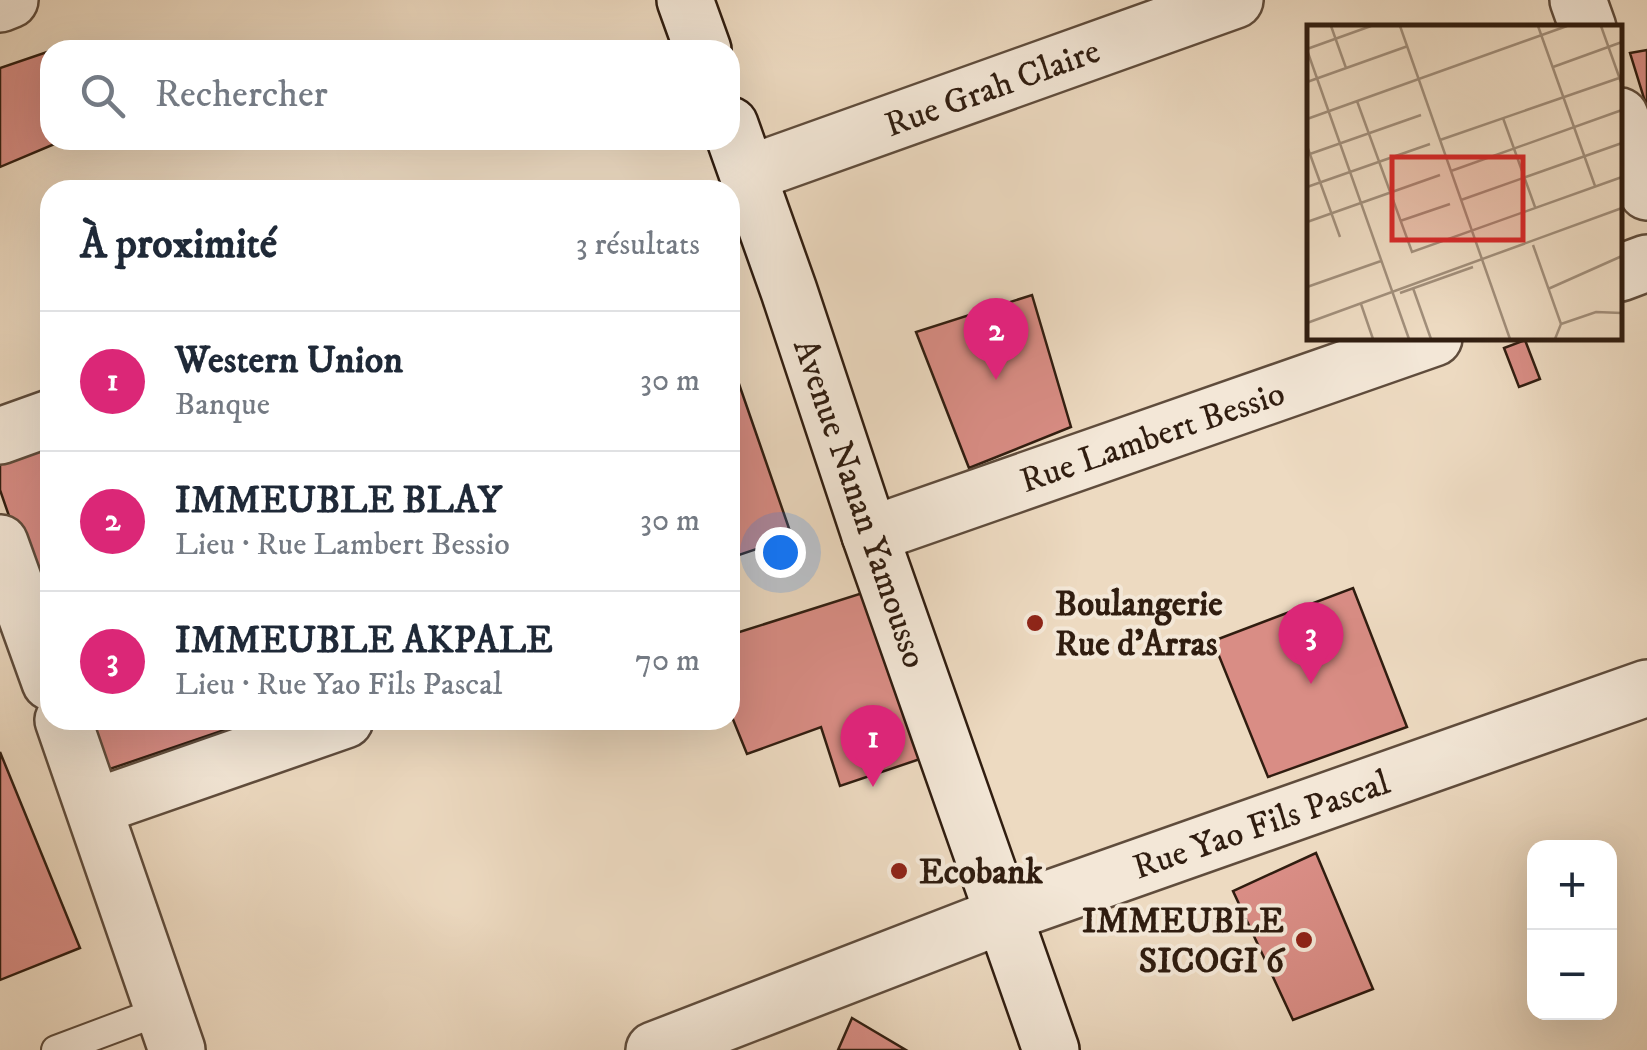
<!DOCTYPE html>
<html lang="fr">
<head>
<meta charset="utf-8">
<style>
  body { margin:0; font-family:"IM FELL DW Pica",serif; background:#f2f2f3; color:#1f2937 }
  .controls { position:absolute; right:30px; bottom:30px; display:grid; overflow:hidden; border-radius:20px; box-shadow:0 10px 40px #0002 }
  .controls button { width:90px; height:90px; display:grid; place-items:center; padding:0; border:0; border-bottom:2px solid #e0e1e3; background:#fff; color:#1f2937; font:50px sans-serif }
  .you { position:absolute; left:780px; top:552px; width:35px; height:35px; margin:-25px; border:8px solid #fff; border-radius:50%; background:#1a73e8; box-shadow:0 0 0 15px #1a73e833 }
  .badge { display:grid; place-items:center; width:65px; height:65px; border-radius:50%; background:#db2777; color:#fff; font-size:32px; font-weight:700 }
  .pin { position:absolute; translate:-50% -82px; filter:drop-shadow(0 2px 5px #0008) }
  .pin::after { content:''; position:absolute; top:52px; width:35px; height:30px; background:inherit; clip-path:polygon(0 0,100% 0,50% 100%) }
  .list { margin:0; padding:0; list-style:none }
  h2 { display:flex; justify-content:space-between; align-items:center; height:130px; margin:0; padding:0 40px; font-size:42px }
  h2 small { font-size:32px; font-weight:400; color:#747a83 }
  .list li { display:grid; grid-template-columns:65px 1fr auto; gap:30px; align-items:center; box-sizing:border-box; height:140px; padding:0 40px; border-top:2px solid #e0e1e3 }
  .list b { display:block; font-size:38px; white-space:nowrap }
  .list p { margin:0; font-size:32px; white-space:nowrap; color:#747a83 }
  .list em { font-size:32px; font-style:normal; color:#747a83 }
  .icon { flex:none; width:55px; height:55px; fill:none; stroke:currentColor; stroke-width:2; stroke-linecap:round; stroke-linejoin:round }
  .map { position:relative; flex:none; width:1647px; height:1050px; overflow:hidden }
  .search { position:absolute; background:#fff; box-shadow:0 10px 40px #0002; left:40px; top:40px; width:700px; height:110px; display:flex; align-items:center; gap:25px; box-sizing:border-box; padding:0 35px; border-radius:30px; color:#747a83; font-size:38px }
  .panel { position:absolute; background:#fff; box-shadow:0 10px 40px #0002; left:40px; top:180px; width:700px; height:550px; border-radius:30px }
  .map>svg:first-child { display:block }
  .building { fill:#d98d85; stroke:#301d10; stroke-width:2.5 }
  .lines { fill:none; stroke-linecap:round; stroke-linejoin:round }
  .lane-casing { stroke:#5f4c3c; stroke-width:32 }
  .street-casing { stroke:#5f4c3c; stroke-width:60 }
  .secondary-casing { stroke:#301d10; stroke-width:60 }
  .lane { stroke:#f3e7d7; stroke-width:28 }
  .street { stroke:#f3e7d7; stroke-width:55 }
  .secondary { stroke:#f3e7d7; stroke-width:55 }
  .poi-dot { fill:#8f2418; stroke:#f3e7d7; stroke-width:4 }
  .labels { text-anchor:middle; stroke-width:8; stroke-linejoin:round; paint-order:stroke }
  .street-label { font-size:35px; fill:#301d10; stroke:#f3e7d7 }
  .poi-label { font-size:35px; font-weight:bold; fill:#301d10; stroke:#f3e7d7; text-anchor:start }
  .inset-road { fill:none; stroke:#a18e7a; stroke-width:2.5 }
  .view { fill:#d62828; fill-opacity:0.15; stroke:#d62828; stroke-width:5 }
  .inset-edge { fill:none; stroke:#301d10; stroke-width:5 }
</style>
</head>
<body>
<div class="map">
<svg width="1647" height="1050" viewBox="0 0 1647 1050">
  <rect width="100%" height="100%" fill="#eddac1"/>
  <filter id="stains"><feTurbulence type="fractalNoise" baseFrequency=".002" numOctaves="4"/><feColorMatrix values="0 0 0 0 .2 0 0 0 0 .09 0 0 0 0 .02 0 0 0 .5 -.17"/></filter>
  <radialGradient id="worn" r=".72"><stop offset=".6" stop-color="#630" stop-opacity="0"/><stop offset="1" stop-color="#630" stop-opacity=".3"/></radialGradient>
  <g class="building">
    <path d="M 1647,50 L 1647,108 L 1630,53 Z"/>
    <path d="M 50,51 L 50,140 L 64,140 L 0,167 L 0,68 Z"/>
    <path d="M 1032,295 L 1071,427 L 969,468 L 916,332 Z"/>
    <path d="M 1525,340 L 1540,379 L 1519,387 L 1504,348 Z"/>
    <path d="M 730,358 L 792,537 L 730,558 Z"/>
    <path d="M 50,444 L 50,634 L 0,490 L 0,461 Z"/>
    <path d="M 1353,588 L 1407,727 L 1268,777 L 1213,641 Z"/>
    <path d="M 872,590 L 929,756 L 840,786 L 821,727 L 747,754 L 730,712 L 730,635 Z"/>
    <path d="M 80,720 L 254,720 L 98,773 Z"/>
    <path d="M 0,752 L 80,948 L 0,980 Z"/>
    <path d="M 1316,853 L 1373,989 L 1293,1020 L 1233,891 Z"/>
    <path d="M 852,1018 L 906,1050 L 838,1050 Z"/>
  </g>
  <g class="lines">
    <defs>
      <path id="lane" d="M 56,1050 L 163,1010"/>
      <g id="street">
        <path d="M 1578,0 L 1588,28"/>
        <path d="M 0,4 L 10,0"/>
        <path d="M 1620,116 L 1647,192"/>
        <path d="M 748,174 L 1235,0"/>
        <path d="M 1620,273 L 1647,263"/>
        <path d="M 0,436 L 50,418"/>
        <path d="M 870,535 L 1434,338"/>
        <path d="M 0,543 L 50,682"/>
        <path d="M 63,720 L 177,1050"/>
        <path d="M 95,807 L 345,720"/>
        <path d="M 654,1050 L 1003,915 L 1647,688"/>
      </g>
      <g id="secondary">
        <path d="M 685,0 L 703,50"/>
        <path d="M 730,125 L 789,291 L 870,535 L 1051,1050"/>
      </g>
    </defs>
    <use href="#lane" class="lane-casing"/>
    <use href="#street" class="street-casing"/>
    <use href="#secondary" class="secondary-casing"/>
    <use href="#lane" class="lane"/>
    <use href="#street" class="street"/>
    <use href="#secondary" class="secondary"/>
  </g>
  <g class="poi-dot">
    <circle cx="1035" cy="623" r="10"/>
    <circle cx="899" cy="871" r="10"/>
    <circle cx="1304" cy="940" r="10"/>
  </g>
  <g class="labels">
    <g class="street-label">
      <text transform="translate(992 87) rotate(-20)" y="12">Rue Grah Claire</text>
      <text transform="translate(1152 436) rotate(-19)" y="12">Rue Lambert Bessio</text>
      <text transform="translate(861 503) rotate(71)" y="12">Avenue Nanan Yamousso</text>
      <text transform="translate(1261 824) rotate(-19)" y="12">Rue Yao Fils Pascal</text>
    </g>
    <g class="poi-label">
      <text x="1055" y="615">Boulangerie<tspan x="1055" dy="40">Rue d'Arras</tspan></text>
      <text x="919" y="883">Ecobank</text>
      <text x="1284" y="932" text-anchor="end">IMMEUBLE<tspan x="1284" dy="40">SICOGI 6</tspan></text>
    </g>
  </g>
  <g transform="translate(1307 25)">
    <rect width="315" height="315" fill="#eddac1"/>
    <path class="inset-road" d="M 24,1 L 39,43M 93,1 L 203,314M 231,1 L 288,161M 294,1 L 315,60M 0,24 L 64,1M 0,25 L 102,314M 246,42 L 315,17M 0,57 L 101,21M 50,76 L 105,227 L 315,152M 196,93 L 228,182M 0,94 L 260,1M 133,115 L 315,52M 0,121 L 33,212M 0,130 L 114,90M 144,146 L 315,85M 0,162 L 123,119M 154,175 L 315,118M 93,196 L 143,179M 0,197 L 133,150M 226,220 L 254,299 L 248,314M 0,262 L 74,236M 106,263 L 124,314M 241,264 L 315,231M 93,268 L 166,242M 54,279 L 66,314M 0,298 L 315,183M 254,299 L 289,287 L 315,288"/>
    <path class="view" d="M 85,132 L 216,132 L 216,215 L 85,215 Z"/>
    <rect width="315" height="315" class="inset-edge"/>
  </g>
  <rect width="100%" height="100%" filter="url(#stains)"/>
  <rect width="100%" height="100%" fill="url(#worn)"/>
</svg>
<div class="controls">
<button>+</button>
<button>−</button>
</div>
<div class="you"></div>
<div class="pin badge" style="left:873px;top:787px">1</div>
<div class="pin badge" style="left:996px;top:380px">2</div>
<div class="pin badge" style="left:1311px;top:684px">3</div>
<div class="search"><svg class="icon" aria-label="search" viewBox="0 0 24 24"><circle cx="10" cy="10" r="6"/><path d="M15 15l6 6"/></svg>Rechercher</div>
<section class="panel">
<h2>À proximité<small>3 résultats</small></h2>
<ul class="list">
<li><span class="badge">1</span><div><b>Western Union</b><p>Banque</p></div><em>30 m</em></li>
<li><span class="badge">2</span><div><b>IMMEUBLE BLAY</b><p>Lieu · Rue Lambert Bessio</p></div><em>30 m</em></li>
<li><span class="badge">3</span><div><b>IMMEUBLE AKPALE</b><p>Lieu · Rue Yao Fils Pascal</p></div><em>70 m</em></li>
</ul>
</section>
</div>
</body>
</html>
